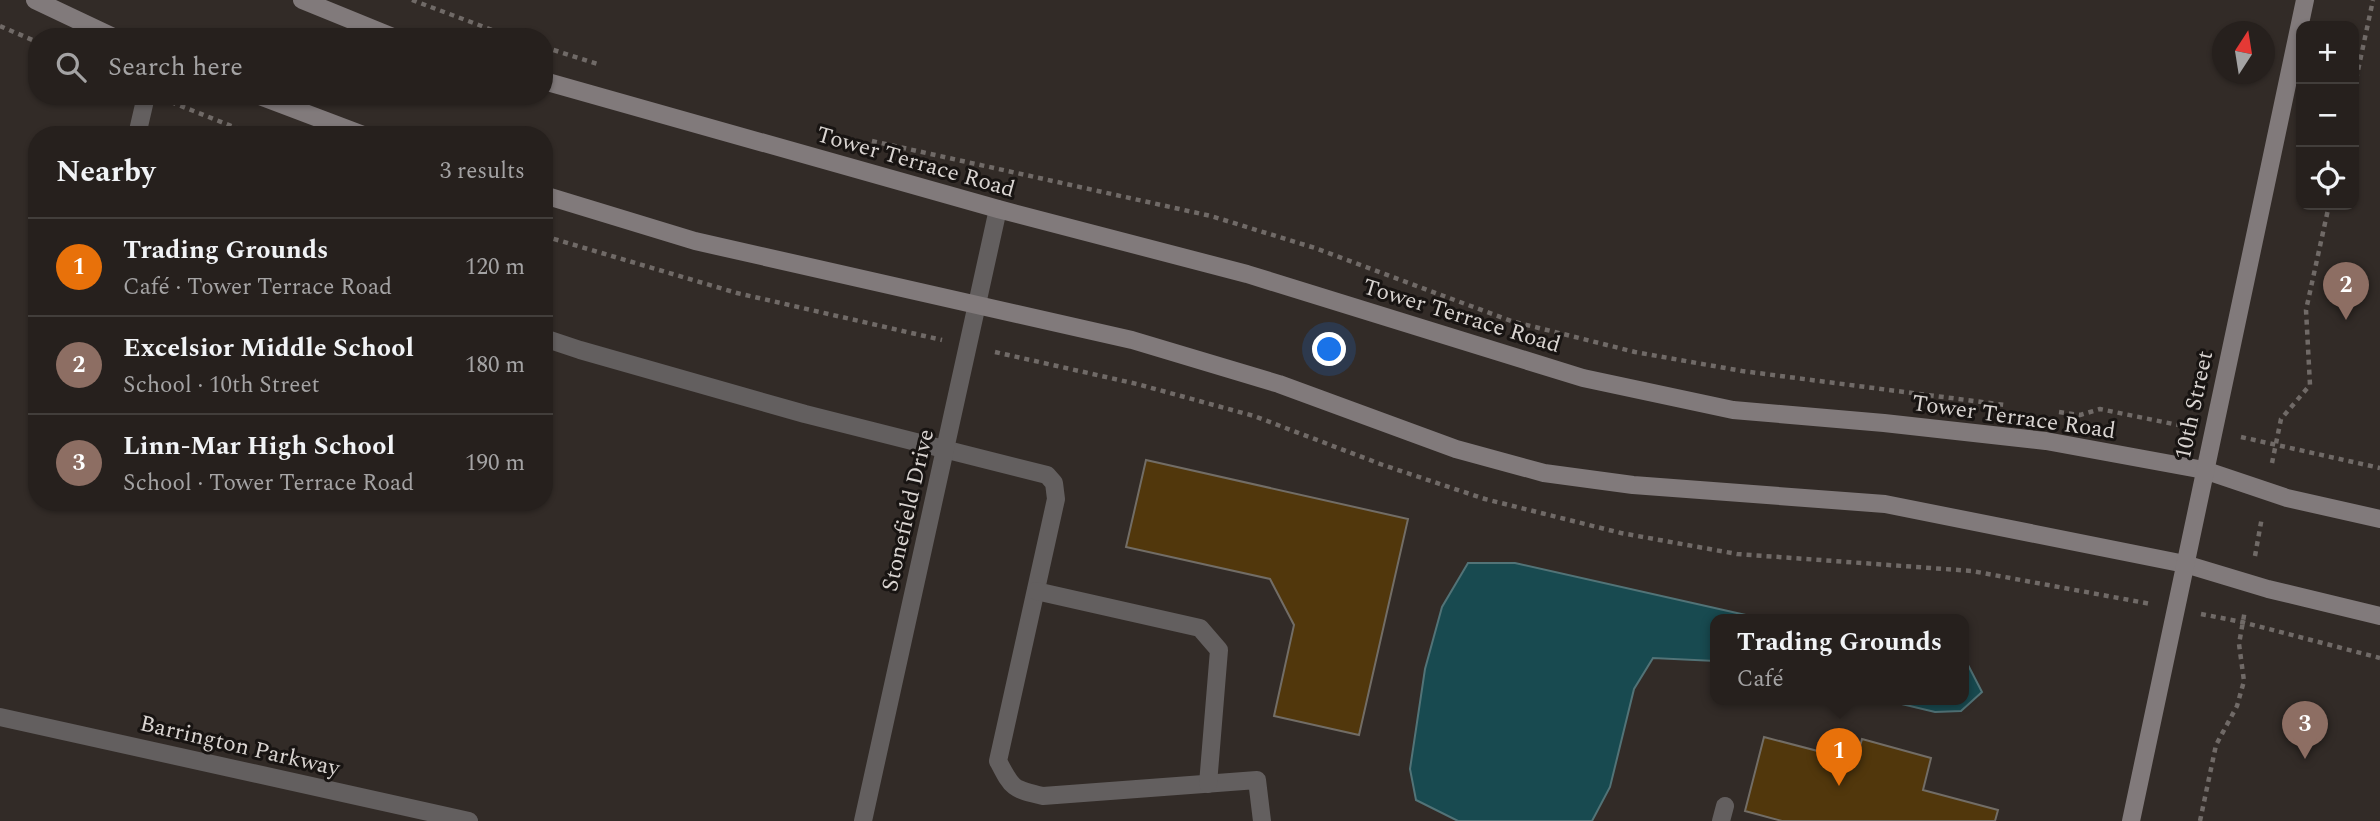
<!DOCTYPE html>
<html lang="en">
<head>
<meta charset="utf-8">
<style>
  body { margin:0; font-family:Spectral,serif; background:#322d2a; color:#f1f3f6 }
  .controls { position:absolute; right:21px; top:21px; display:grid; overflow:hidden; border-radius:14px; box-shadow:0 2px 5px #0004 }
  .controls button { width:63px; height:63px; display:grid; place-items:center; padding:0; border:0; border-bottom:2px solid #423e3b; background:#26201d; color:#f1f3f6; font:35px sans-serif }
  .compass { position:absolute; left:2212px; top:21px; width:63px; height:63px; border-radius:50%; background:#26201d; box-shadow:0 2px 5px #0004; rotate:12deg }
  .you { position:absolute; left:1330px; top:350px; width:24px; height:24px; margin:-18px; border:5px solid #fff; border-radius:50%; background:#1a73e8; box-shadow:0 0 0 10px #1a73e833 }
  .badge { display:grid; place-items:center; width:46px; height:46px; border-radius:50%; background:#1a73e8; color:#fff; font-size:23px; font-weight:700 }
  .pin { position:absolute; translate:-50% -58px; filter:drop-shadow(0 2px 4px #0008) }
  .pin::after { content:''; position:absolute; top:37px; width:24px; height:21px; background:inherit; clip-path:polygon(0 0,100% 0,50% 100%) }
  .popup { position:absolute; left:1710px; top:614px; width:259px; height:91px; box-sizing:border-box; display:grid; place-content:center; border-radius:14px; background:#26201d; filter:drop-shadow(0 2px 5px #0005); font-size:23px; white-space:nowrap; color:#a4a3a4 }
  .popup b { font-size:26px; color:#f1f3f6 }
  .popup::after { content:''; position:absolute; left:50%; top:100%; margin-left:-14px; border:14px solid transparent; border-top-color:#26201d }
  .list { margin:0; padding:0; list-style:none }
  h2 { display:flex; justify-content:space-between; align-items:center; height:91px; margin:0; padding:0 28px; font-size:30px }
  h2 small { font-size:23px; font-weight:400; color:#a4a3a4 }
  .list li { display:grid; grid-template-columns:46px 1fr auto; gap:21px; align-items:center; box-sizing:border-box; height:98px; padding:0 28px; border-top:2px solid #423e3b }
  .list b { display:block; font-size:26px; white-space:nowrap }
  .list p { margin:0; font-size:23px; white-space:nowrap; color:#a4a3a4 }
  .list em { font-size:23px; font-style:normal; color:#a4a3a4 }
  .icon { flex:none; width:38px; height:38px; fill:none; stroke:currentColor; stroke-width:2; stroke-linecap:round; stroke-linejoin:round }
  .map { position:relative; flex:none; width:2380px; height:821px; overflow:hidden }
  .search { position:absolute; background:#26201d; box-shadow:0 2px 5px #0004; left:28px; top:28px; width:525px; height:77px; display:flex; align-items:center; gap:18px; box-sizing:border-box; padding:0 24px; border-radius:28px; color:#a4a3a4; font-size:26px }
  .panel { position:absolute; background:#26201d; box-shadow:0 2px 5px #0004; left:28px; top:126px; width:525px; height:385px; border-radius:28px }
  .map>svg:first-child { display:block }
  .water { fill:#184a50; stroke:#527377; stroke-width:2 }
  .building { fill:#51370c; stroke:#726d66; stroke-width:2 }
  .lines { fill:none; stroke-linecap:round; stroke-linejoin:round }
  .path { stroke:#706a67; stroke-width:4.5; stroke-dasharray:5 5; stroke-linecap:butt }
  .lane { stroke:#635f5f; stroke-width:18 }
  .street { stroke:#635f5f; stroke-width:18 }
  .secondary { stroke:#817a7b; stroke-width:18 }
  .labels { text-anchor:middle; stroke-width:6; stroke-linejoin:round; paint-order:stroke }
  .street-label { font-size:23px; fill:#d9d4d1; stroke:#181412 }
</style>
</head>
<body>
<div class="map">
<svg width="2380" height="821" viewBox="0 0 2380 821">
  <rect width="100%" height="100%" fill="#322b27"/>
  <g class="water">
    <path d="M 1468,563 L 1515,563 L 1768,620 L 1715,620 L 1715,661 L 1653,658 L 1634,689 L 1610,787 L 1592,821 L 1458,821 L 1416,800 L 1410,769 L 1425,669 L 1442,607 Z"/>
    <path d="M 1963,664 L 1968,665 L 1982,692 L 1961,711 L 1935,712 L 1885,700 L 1963,700 Z"/>
  </g>
  <g class="building">
    <path d="M 1146,460 L 1408,519 L 1359,735 L 1274,716 L 1294,625 L 1270,579 L 1126,547 Z"/>
    <path d="M 1764,737 L 1856,761 L 1862,739 L 1931,758 L 1923,790 L 1998,810 L 1995,821 L 1782,821 L 1745,811 Z"/>
  </g>
  <g class="lines">
    <g class="path">
      <path d="M 412,0 L 511,37"/>
      <path d="M 0,26 L 37,42"/>
      <path d="M 544,47 L 601,65"/>
      <path d="M 2354,89 L 2373,0"/>
      <path d="M 171,102 L 254,135"/>
      <path d="M 872,141 L 1211,216 L 1315,248 L 1511,321 L 1635,352 L 1742,371 L 2005,405"/>
      <path d="M 544,236 L 737,293 L 942,340"/>
      <path d="M 995,352 L 1137,384 L 1254,416 L 1383,465 L 1485,499 L 1621,533 L 1737,554 L 1972,571 L 2151,604"/>
      <path d="M 2059,412 L 2080,415 L 2100,409 L 2188,427"/>
      <path d="M 2241,437 L 2380,468"/>
      <path d="M 2272,463 L 2281,419 L 2310,385 L 2306,310 L 2329,205"/>
      <path d="M 2255,556 L 2262,517"/>
      <path d="M 2201,614 L 2242,622 L 2380,658"/>
      <path d="M 2200,821 L 2216,745 L 2237,706 L 2244,681 L 2239,644 L 2245,610"/>
    </g>
    <g class="lane">
      <path d="M 137,135 L 146,96"/>
      <path d="M 544,338 L 580,350 L 805,414 L 1047,475 L 1054,483 L 1056,499 L 998,761 C 1012,788 1012,789 1043,796 L 1257,780 L 1262,821"/>
      <path d="M 1036,591 L 1200,628 L 1219,650 L 1208,784"/>
      <path d="M 1721,821 L 1725,806"/>
    </g>
    <g class="street">
      <path d="M 0,717 L 469,821"/>
      <path d="M 863,821 L 998,209"/>
    </g>
    <g class="secondary">
      <path d="M 35,0 L 113,37"/>
      <path d="M 302,0 L 393,37"/>
      <path d="M 544,81 L 998,209 L 1247,274 L 1583,378 L 1733,410 L 1884,423 L 2046,441 L 2204,470 L 2287,498 L 2380,519"/>
      <path d="M 260,96 L 363,135"/>
      <path d="M 544,195 L 695,241 L 1132,340 L 1279,384 L 1456,449 L 1544,473 L 1633,485 L 1885,504 L 2185,564 L 2268,589 L 2380,616"/>
      <path d="M 2131,821 L 2305,0"/>
    </g>
  </g>
  <g class="labels">
    <g class="street-label">
      <text transform="translate(916 161) rotate(16)" y="8">Tower Terrace Road</text>
      <text transform="translate(1462 315) rotate(17)" y="8">Tower Terrace Road</text>
      <text transform="translate(2193 405) rotate(-78)" y="8">10th Street</text>
      <text transform="translate(2014 416) rotate(8)" y="8">Tower Terrace Road</text>
      <text transform="translate(907 510) rotate(-77)" y="8">Stonefield Drive</text>
      <text transform="translate(240 745) rotate(13)" y="8">Barrington Parkway</text>
    </g>
  </g>
</svg>
<div class="controls">
<button>+</button>
<button>−</button>
<button><svg class="icon" aria-label="locate" viewBox="0 0 24 24"><circle cx="12" cy="12" r="6"/><path d="M12 2v4M12 18v4M2 12h4M18 12h4"/></svg></button>
</div>
<svg class="compass" viewBox="-18 -18 36 36"><path d="M0-13l5 13h-10z" fill="#e53935"/><path d="M0 13l5-13h-10z" fill="#a4a3a4"/></svg>
<div class="you"></div>
<div class="pin badge" style="left:1839px;top:786px;background:#e8710a">1</div>
<div class="popup"><b>Trading Grounds</b>Café</div>
<div class="pin badge" style="left:2346px;top:320px;background:#8d6e63">2</div>
<div class="pin badge" style="left:2305px;top:759px;background:#8d6e63">3</div>
<div class="search"><svg class="icon" aria-label="search" viewBox="0 0 24 24"><circle cx="10" cy="10" r="6"/><path d="M15 15l6 6"/></svg>Search here</div>
<section class="panel">
<h2>Nearby<small>3 results</small></h2>
<ul class="list">
<li><span class="badge" style="background:#e8710a">1</span><div><b>Trading Grounds</b><p>Café · Tower Terrace Road</p></div><em>120 m</em></li>
<li><span class="badge" style="background:#8d6e63">2</span><div><b>Excelsior Middle School</b><p>School · 10th Street</p></div><em>180 m</em></li>
<li><span class="badge" style="background:#8d6e63">3</span><div><b>Linn-Mar High School</b><p>School · Tower Terrace Road</p></div><em>190 m</em></li>
</ul>
</section>
</div>
</body>
</html>
